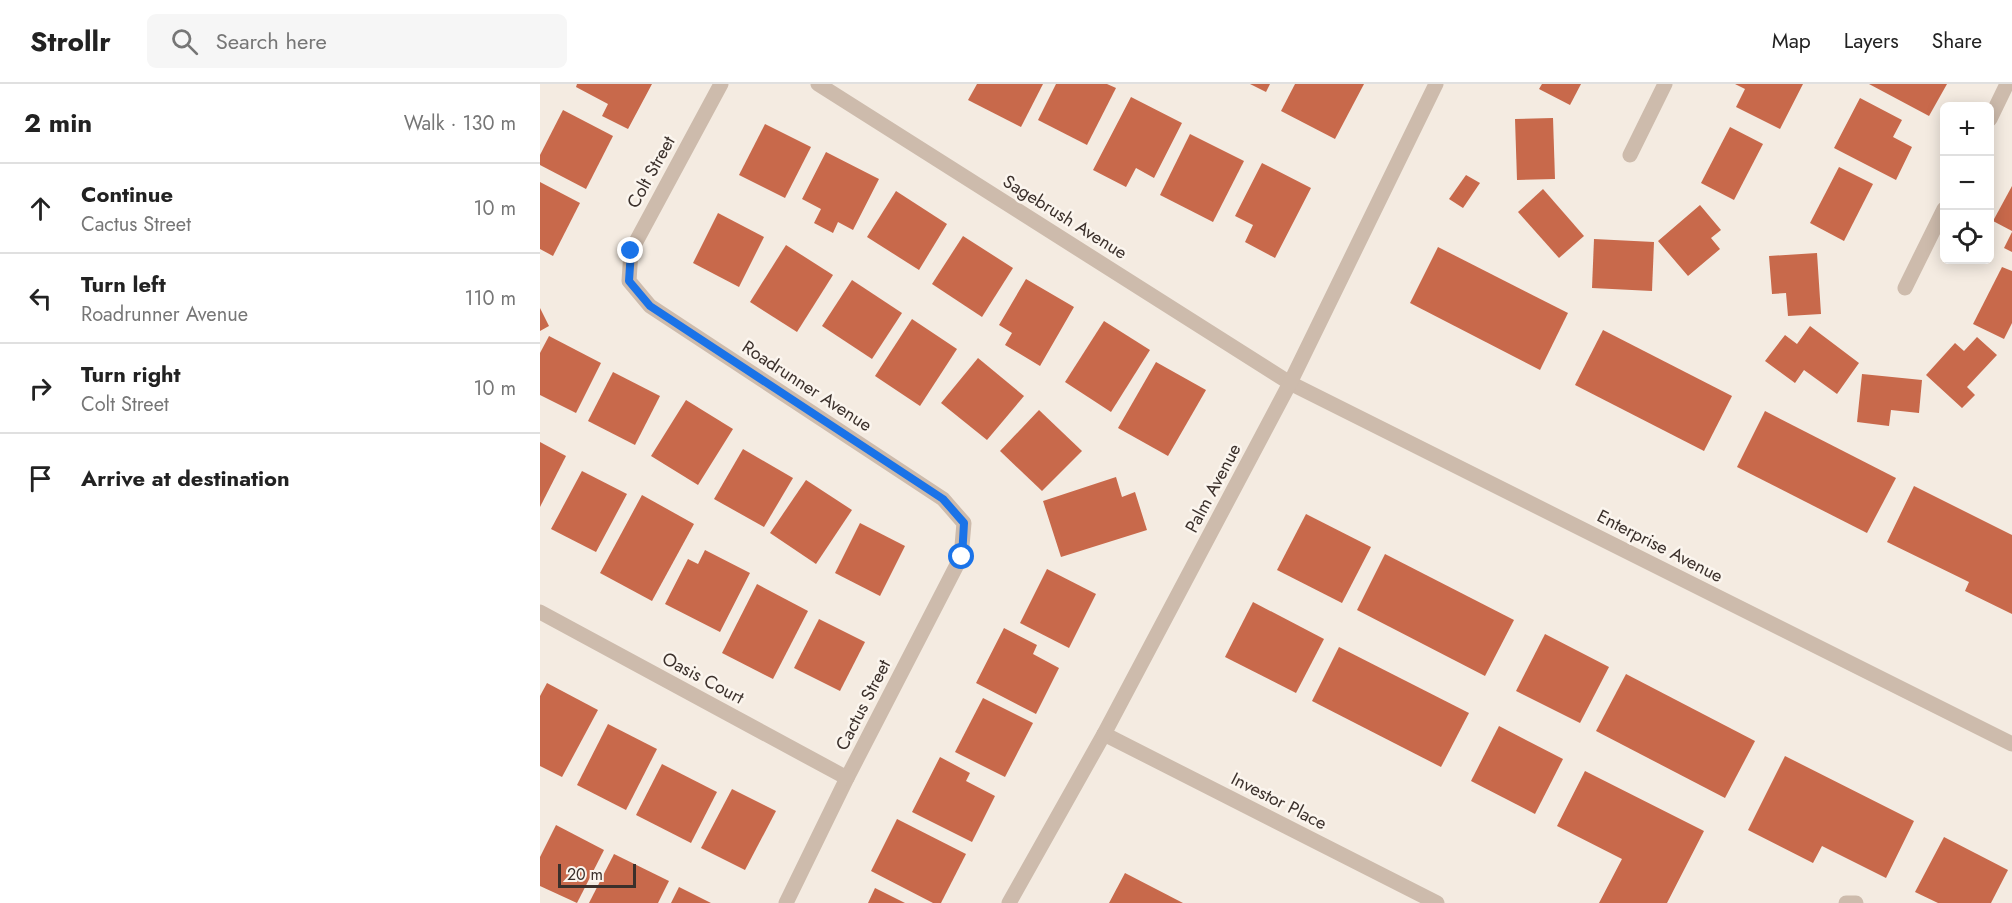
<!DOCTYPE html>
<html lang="en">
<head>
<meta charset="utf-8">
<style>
  body { margin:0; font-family:Jost,sans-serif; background:#f6f6f6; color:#222 }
  .controls { position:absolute; right:18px; top:18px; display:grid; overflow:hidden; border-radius:9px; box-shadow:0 3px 15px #0003 }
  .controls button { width:54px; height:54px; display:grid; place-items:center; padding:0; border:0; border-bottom:2px solid #e0e0e0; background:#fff; color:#222; font:30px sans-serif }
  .scale { position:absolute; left:18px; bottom:15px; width:78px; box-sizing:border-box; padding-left:6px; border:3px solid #3b302b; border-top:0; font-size:16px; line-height:21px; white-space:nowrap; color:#3b302b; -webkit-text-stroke:4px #fbf5ee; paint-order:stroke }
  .stop { position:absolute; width:18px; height:18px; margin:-14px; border:4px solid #1a73e8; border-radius:50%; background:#fff }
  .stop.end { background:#1a73e8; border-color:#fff; box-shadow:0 2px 6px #0008 }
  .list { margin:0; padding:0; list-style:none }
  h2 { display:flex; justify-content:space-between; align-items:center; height:78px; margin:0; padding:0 24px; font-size:26px }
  h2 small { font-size:20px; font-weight:400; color:#767676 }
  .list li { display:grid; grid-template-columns:39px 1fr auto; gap:18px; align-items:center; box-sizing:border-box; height:90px; padding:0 24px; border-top:2px solid #e0e0e0 }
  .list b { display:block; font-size:22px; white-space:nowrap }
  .list p { margin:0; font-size:20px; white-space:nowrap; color:#767676 }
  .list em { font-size:20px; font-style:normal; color:#767676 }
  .icon { flex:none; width:33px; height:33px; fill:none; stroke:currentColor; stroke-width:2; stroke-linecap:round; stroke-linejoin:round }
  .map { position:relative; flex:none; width:1472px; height:819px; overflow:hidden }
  header { display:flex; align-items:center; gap:36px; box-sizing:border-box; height:84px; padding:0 30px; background:#fff; border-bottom:2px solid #e0e0e0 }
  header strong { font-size:28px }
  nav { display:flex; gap:33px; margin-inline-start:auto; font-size:21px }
  .search { width:420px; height:54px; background:#f6f6f6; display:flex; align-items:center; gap:15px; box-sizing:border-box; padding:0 21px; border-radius:9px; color:#767676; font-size:22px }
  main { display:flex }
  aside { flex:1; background:#fff }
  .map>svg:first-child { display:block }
  .building { fill:#c8694b }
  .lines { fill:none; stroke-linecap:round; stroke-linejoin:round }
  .minor { stroke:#cdbbac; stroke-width:15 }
  .route { stroke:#1a73e8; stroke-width:8 }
  .labels { text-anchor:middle; stroke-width:5; stroke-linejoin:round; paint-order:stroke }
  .street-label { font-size:18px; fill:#3b302b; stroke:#fbf5ee }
</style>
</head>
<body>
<header>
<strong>Strollr</strong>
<div class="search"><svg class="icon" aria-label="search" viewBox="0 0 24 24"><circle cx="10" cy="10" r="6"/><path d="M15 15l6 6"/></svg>Search here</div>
<nav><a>Map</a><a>Layers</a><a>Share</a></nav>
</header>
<main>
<aside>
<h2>2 min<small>Walk · 130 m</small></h2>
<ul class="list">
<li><svg class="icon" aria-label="ahead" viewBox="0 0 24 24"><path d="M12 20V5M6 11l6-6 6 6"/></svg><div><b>Continue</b><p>Cactus Street</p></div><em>10 m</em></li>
<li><svg class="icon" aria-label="left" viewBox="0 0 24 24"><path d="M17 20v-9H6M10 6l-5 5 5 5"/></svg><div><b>Turn left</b><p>Roadrunner Avenue</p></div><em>110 m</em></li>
<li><svg class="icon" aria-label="right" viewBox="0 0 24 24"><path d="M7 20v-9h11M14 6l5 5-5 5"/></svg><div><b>Turn right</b><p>Colt Street</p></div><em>10 m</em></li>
<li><svg class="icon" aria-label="arrive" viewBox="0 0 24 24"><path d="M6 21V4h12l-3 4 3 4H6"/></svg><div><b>Arrive at destination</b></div></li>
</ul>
</aside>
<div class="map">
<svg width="1472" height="819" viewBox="0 0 1472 819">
  <rect width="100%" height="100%" fill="#f4ebe1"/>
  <g class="building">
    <path d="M 37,0 L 112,0 L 88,45 L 62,32 L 68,20 L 36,3 Z"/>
    <path d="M 437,0 L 503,0 L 481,43 L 428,16 Z"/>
    <path d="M 516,0 L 567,0 L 576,4 L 547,61 L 498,36 Z"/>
    <path d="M 710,0 L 730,0 L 726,8 Z"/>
    <path d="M 755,0 L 824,0 L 795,55 L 741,27 Z"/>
    <path d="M 1002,0 L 1041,0 L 1030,21 L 999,5 Z"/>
    <path d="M 1195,0 L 1263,0 L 1240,45 L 1196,23 L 1205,5 Z"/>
    <path d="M 1329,0 L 1407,0 L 1389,32 Z"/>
    <path d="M 591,13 L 642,39 L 614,94 L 596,84 L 586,103 L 553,86 Z"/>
    <path d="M 1320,14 L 1362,36 L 1353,53 L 1372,63 L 1356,96 L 1294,64 Z"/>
    <path d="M 23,26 L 73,52 L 46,105 L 0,81 L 0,71 Z"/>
    <path d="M 1013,34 L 1015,95 L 977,96 L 975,35 Z"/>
    <path d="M 225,40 L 271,63 L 245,114 L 199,91 Z"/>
    <path d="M 1190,43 L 1223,60 L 1194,116 L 1161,99 Z"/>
    <path d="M 650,50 L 704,77 L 673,138 L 620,111 Z"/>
    <path d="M 286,68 L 339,95 L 313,146 L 298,138 L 293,149 L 274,139 L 281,125 L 262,115 Z"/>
    <path d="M 722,79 L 771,104 L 735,174 L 705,158 L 713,141 L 695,132 Z"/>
    <path d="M 1299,83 L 1333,100 L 1304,157 L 1270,139 Z"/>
    <path d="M 926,91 L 940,99 L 923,124 L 909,115 Z"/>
    <path d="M 0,98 L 40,119 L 13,172 L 0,165 Z"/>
    <path d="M 1472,102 L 1472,147 L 1453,137 Z"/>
    <path d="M 1003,105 L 1044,152 L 1019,174 L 978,128 Z"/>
    <path d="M 356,107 L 407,140 L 379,186 L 327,153 Z"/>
    <path d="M 1160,121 L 1181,146 L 1171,154 L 1180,165 L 1148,192 L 1118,157 Z"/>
    <path d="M 178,129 L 224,153 L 199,203 L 153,179 Z"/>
    <path d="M 1472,148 L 1472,168 L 1464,164 Z"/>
    <path d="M 423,152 L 473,184 L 442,233 L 392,200 Z"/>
    <path d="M 1054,155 L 1114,158 L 1112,207 L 1052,204 Z"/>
    <path d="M 246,161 L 293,191 L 257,248 L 210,218 Z"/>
    <path d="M 898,163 L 1028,229 L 1000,286 L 870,219 Z"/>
    <path d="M 1277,169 L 1281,230 L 1248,232 L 1246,209 L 1232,210 L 1229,172 Z"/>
    <path d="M 1462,183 L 1472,187 L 1472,239 L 1464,255 L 1433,240 Z"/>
    <path d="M 486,195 L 534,223 L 500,282 L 465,261 L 472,249 L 459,241 Z"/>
    <path d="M 312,196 L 362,229 L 332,275 L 282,242 Z"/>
    <path d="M 0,224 L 9,242 L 0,247 Z"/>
    <path d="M 372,235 L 417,265 L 380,322 L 335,292 Z"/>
    <path d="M 564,237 L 610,266 L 571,328 L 525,298 Z"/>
    <path d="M 1270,242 L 1319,279 L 1297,310 L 1264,286 L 1255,299 L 1225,277 L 1245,251 L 1257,260 Z"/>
    <path d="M 1063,246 L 1192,312 L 1164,367 L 1035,301 Z"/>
    <path d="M 9,252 L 61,279 L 36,329 L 0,311 L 0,269 Z"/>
    <path d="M 1437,253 L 1457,271 L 1427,303 L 1435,311 L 1422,324 L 1386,291 L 1415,259 L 1424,267 Z"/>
    <path d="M 438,274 L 484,312 L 447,356 L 401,319 Z"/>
    <path d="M 616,278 L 666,306 L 628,372 L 578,344 Z"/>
    <path d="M 73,288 L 120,312 L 95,361 L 48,337 Z"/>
    <path d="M 1322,290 L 1382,296 L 1379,329 L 1351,326 L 1349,342 L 1317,338 Z"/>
    <path d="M 146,316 L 193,345 L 158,401 L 111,372 Z"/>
    <path d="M 499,326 L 542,367 L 502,407 L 460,367 Z"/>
    <path d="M 1225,327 L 1356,394 L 1327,449 L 1197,383 Z"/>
    <path d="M 0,358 L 26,372 L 0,423 Z"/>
    <path d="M 203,365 L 253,394 L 224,443 L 174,415 Z"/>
    <path d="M 42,387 L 87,410 L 56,468 L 11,445 Z"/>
    <path d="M 576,393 L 582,413 L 595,408 L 607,446 L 521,473 L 503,417 Z"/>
    <path d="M 266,396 L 312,426 L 276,480 L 230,449 Z"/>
    <path d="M 1374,402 L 1472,451 L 1472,530 L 1425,507 L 1429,498 L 1347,458 Z"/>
    <path d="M 102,411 L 154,440 L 112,517 L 60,489 Z"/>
    <path d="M 766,430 L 831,463 L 802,519 L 737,486 Z"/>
    <path d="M 320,439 L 365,462 L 340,512 L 295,489 Z"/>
    <path d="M 165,466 L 210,489 L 180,548 L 125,520 L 148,475 L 158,480 Z"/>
    <path d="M 845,470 L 974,536 L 945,592 L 817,526 Z"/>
    <path d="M 507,485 L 556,510 L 529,564 L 480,539 Z"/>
    <path d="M 217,500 L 268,527 L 233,595 L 182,569 Z"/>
    <path d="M 713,518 L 784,555 L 756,609 L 685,573 Z"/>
    <path d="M 279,535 L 325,558 L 300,607 L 254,584 Z"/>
    <path d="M 464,544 L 497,561 L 493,570 L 519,584 L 496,630 L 436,599 Z"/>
    <path d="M 1005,550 L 1069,583 L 1040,639 L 976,607 Z"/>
    <path d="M 799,563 L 929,629 L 901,683 L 772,617 Z"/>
    <path d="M 1086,590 L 1215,657 L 1185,714 L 1056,647 Z"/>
    <path d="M 7,599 L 58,626 L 22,693 L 0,682 L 0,612 Z"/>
    <path d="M 443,614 L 493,639 L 465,693 L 415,668 Z"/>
    <path d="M 68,640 L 117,665 L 86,726 L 37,701 Z"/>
    <path d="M 959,642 L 1023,675 L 995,730 L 931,697 Z"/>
    <path d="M 1245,672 L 1374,737 L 1346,794 L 1282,762 L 1273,779 L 1208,746 Z"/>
    <path d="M 400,673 L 430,689 L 426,697 L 455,712 L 432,758 L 372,728 Z"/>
    <path d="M 122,680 L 177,708 L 151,759 L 96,731 Z"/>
    <path d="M 1045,687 L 1164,747 L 1127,819 L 1059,819 L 1082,775 L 1017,742 Z"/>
    <path d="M 192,705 L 236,727 L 205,786 L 161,764 Z"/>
    <path d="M 357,735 L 426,770 L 401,819 L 393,819 L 331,787 Z"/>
    <path d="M 16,741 L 64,766 L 37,819 L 0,802 L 0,773 Z"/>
    <path d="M 1404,753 L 1468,786 L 1451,819 L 1398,819 L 1375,808 Z"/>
    <path d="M 74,770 L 129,797 L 118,819 L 49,819 Z"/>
    <path d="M 585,789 L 643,819 L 569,819 Z"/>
    <path d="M 139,803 L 171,819 L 131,819 Z"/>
    <path d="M 335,804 L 365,819 L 328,819 Z"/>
  </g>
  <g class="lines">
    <g class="minor">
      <path d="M 181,0 L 91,167 L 89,197 L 110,222 L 403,415 L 424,439 L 421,473 L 307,694 L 246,819"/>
      <path d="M 278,0 L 750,299 L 1472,660"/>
      <path d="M 1450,35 L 1467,0"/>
      <path d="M 1090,71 L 1125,0"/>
      <path d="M 1365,204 L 1404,125"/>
      <path d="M 0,528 L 307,694"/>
      <path d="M 564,650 L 897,819"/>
      <path d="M 469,819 L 564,650 L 750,299 L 896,0"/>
      <path d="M 1306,819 L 1316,819"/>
    </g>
  </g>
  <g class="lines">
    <path class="route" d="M 91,167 L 89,197 L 110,222 L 403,415 L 424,439 L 422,473"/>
  </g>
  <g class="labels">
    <g class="street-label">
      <text transform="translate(111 88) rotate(-61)" y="6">Colt Street</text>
      <text transform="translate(525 133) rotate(32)" y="6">Sagebrush Avenue</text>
      <text transform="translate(267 302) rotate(33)" y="6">Roadrunner Avenue</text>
      <text transform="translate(673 404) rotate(-62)" y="6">Palm Avenue</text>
      <text transform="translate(1120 462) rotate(27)" y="6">Enterprise Avenue</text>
      <text transform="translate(163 594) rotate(28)" y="6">Oasis Court</text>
      <text transform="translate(323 621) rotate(-63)" y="6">Cactus Street</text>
      <text transform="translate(739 717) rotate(27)" y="6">Investor Place</text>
    </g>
  </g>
</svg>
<div class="controls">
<button>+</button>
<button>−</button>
<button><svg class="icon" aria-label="locate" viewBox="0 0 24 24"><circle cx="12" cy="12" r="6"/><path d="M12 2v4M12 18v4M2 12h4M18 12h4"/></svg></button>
</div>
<div class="scale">20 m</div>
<div class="stop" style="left:422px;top:473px"></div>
<div class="stop end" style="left:91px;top:167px"></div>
</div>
</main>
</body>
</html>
